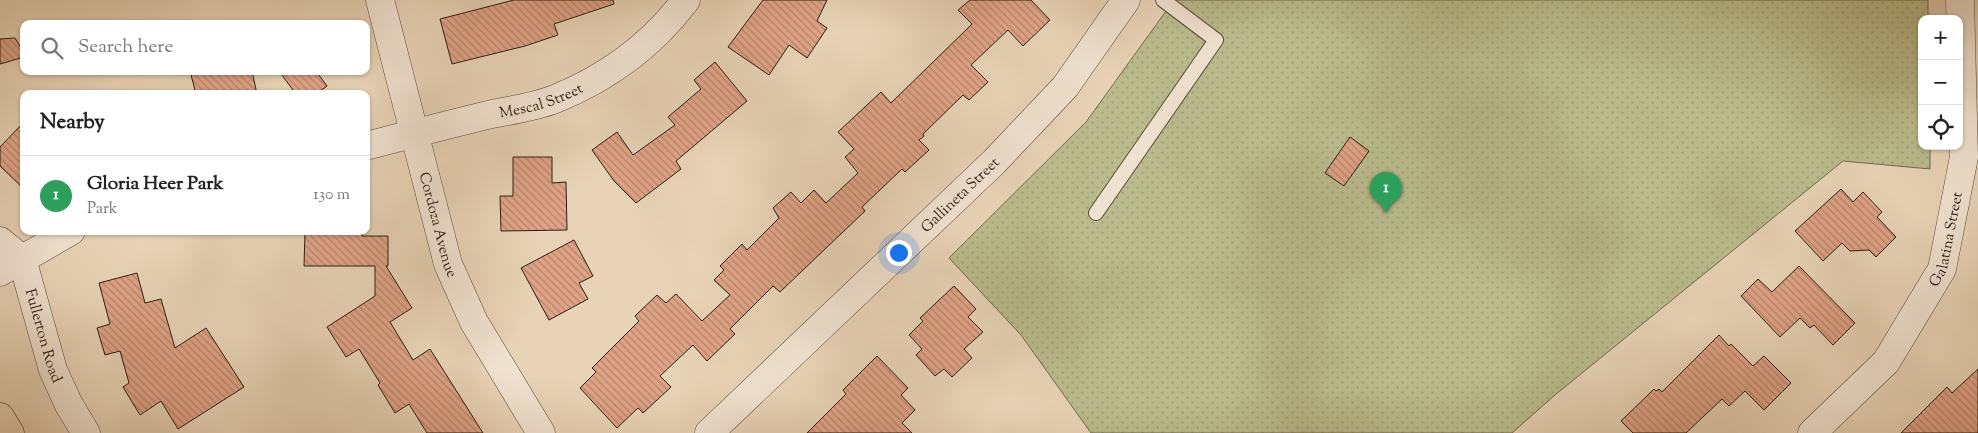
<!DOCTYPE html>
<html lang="en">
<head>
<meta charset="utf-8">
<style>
  body { margin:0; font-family:"Sorts Mill Goudy",serif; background:#f6f6f6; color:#222 }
  .controls { position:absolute; right:15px; top:15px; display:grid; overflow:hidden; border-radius:10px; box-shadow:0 1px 4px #0004 }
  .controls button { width:45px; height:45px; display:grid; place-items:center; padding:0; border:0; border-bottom:1px solid #e0e0e0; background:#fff; color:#222; font:25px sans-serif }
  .you { position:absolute; left:898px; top:252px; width:18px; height:18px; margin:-12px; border:4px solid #fff; border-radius:50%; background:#1a73e8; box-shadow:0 0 0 8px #1a73e833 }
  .badge { display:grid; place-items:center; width:32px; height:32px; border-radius:50%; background:#b45309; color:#fff; font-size:16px; font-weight:700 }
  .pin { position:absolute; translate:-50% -41px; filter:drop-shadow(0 1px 2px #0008) }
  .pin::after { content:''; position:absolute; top:26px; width:18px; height:15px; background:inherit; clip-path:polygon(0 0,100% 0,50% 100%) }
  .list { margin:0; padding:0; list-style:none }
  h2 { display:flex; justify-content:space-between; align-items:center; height:65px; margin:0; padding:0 20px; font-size:21px }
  h2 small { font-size:16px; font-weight:400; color:#767676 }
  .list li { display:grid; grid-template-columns:32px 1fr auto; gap:15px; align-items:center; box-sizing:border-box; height:80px; padding:0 20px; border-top:1px solid #e0e0e0 }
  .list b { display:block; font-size:19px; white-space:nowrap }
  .list p { margin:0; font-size:16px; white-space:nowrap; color:#767676 }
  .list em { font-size:16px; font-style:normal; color:#767676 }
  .icon { flex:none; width:28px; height:28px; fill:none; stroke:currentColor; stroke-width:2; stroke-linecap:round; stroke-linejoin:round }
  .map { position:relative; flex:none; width:1978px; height:433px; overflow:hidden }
  .search { position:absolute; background:#fff; box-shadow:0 1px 4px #0004; left:20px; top:20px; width:350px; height:55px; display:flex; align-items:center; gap:12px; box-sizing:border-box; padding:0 18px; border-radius:10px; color:#767676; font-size:19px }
  .panel { position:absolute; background:#fff; box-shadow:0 1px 4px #0004; left:20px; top:90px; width:350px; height:145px; border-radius:10px }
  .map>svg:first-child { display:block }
  .park { fill:url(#park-dots); stroke:#726c51 }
  .building { fill:url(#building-back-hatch); stroke:#2c1d16 }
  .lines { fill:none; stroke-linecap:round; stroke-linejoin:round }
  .service-casing { stroke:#5b4a3e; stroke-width:16 }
  .minor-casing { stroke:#5b4a3e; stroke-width:29 }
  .primary-casing { stroke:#2c1d16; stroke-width:29 }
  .service { stroke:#f0e2d0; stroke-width:14 }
  .minor { stroke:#f0e2d0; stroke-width:28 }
  .primary { stroke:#e8d3b6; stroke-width:28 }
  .labels { text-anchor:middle; stroke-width:4; stroke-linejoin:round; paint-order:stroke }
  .street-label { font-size:15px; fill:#2c1d16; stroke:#f0e2d0 }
</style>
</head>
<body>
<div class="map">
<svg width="1978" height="433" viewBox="0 0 1978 433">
  <defs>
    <pattern id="park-dots" width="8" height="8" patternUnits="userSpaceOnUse" patternTransform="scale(1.25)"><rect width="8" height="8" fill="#b9bb8c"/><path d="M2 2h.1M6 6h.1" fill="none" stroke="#9fa078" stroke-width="1.8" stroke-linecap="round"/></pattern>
    <pattern id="building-back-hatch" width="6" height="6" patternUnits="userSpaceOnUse" patternTransform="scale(1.25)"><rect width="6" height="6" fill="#e0a386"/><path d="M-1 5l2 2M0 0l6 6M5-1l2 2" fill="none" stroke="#b6846d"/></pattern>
  </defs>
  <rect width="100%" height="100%" fill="#e8d3b6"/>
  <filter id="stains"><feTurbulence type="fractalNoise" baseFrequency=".004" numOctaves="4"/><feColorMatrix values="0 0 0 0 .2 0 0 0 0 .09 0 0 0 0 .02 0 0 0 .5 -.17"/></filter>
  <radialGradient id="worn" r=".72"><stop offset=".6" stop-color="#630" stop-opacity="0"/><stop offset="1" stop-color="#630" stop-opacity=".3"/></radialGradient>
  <path class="park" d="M 1174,0 L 1928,0 L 1928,19 L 1922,19 L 1922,146 L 1930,146 L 1930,169 L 1843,161 L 1555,395 L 1512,433 L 1091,433 L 1021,335 L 949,258 L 1086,122 Z"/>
  <g class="building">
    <path d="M 514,0 L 613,0 L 614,4 L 554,24 L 558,35 L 525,46 L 452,64 L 440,19 Z"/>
    <path d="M 763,0 L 827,0 L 817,21 L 827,28 L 807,58 L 789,45 L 769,75 L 728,47 Z"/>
    <path d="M 970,0 L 1031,0 L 1050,20 L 1023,46 L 1008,30 L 971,65 L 988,82 L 969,100 L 963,95 L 923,134 L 924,136 L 919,140 L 929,150 L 905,172 L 902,169 L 862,207 L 865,211 L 780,292 L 773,286 L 730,329 L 735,334 L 707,361 L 693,345 L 660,376 L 671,387 L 643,413 L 638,408 L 617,428 L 580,388 L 596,372 L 592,368 L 639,321 L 635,316 L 657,295 L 666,303 L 676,294 L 702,321 L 730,295 L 714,280 L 724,270 L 720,266 L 742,244 L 747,250 L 779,218 L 773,208 L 791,192 L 801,203 L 814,190 L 826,203 L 858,173 L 845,157 L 854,149 L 838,132 L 881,92 L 891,103 L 972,24 L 958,10 Z"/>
    <path d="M 15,38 L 24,53 L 24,57 L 0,64 L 0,39 Z"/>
    <path d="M 715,62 L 747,101 L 676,161 L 681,169 L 636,203 L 614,181 L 592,150 L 617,132 L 633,155 L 675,125 L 668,117 L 701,89 L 694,80 Z"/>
    <path d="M 190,71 L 252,71 L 257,94 L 196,94 Z"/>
    <path d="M 279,71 L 316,71 L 327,86 L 316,94 L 296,94 Z"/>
    <path d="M 24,122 L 24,189 L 0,166 L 0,147 Z"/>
    <path d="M 1350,137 L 1369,151 L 1344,186 L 1325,173 Z"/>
    <path d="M 513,157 L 552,157 L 552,183 L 566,182 L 567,230 L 501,231 L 500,196 L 513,196 Z"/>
    <path d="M 1841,189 L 1853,202 L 1863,192 L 1882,212 L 1877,217 L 1896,237 L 1876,257 L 1869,250 L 1850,251 L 1842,243 L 1823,261 L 1795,231 Z"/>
    <path d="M 322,231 L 362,231 L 362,236 L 388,236 L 388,266 L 386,266 L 412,308 L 390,322 L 413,360 L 430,349 L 483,433 L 427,433 L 409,404 L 395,413 L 378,385 L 380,383 L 359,349 L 346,357 L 327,327 L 375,296 L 375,266 L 304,266 L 305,232 Z"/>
    <path d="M 574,240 L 593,276 L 579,283 L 588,299 L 549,320 L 521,268 Z"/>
    <path d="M 1799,266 L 1855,323 L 1833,345 L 1814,325 L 1810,328 L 1800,318 L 1780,337 L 1741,296 L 1758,279 L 1772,292 Z"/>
    <path d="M 137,273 L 145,303 L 161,299 L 175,348 L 206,328 L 244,387 L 178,429 L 161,401 L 140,415 L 123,387 L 129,383 L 120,351 L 105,355 L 97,328 L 110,324 L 99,283 Z"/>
    <path d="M 954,286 L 976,309 L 968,317 L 983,332 L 964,349 L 972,358 L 952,377 L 944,369 L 935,376 L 916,355 L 922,349 L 909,335 L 923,321 L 920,318 Z"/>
    <path d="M 1719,335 L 1729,346 L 1731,344 L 1753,366 L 1764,356 L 1791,383 L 1764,410 L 1745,391 L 1729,406 L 1722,399 L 1686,433 L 1633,433 L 1621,421 L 1654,389 L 1656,391 L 1659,389 L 1662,392 Z"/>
    <path d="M 877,356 L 908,388 L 901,395 L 915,410 L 902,423 L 912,433 L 807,433 L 846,394 L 843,390 Z"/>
    <path d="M 1978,369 L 1978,433 L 1901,433 L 1947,387 L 1952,393 Z"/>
  </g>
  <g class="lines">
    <defs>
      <path id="service" d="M 1096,213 L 1216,40 L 1163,0"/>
      <g id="minor">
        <path id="s1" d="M 380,0 L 448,264 L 474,322 L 541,433"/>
        <path id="s2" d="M 366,146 C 408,135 450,124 492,114 C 512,110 535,107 555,99 C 607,78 652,45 686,0"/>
        <path id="s3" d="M 0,241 L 22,259 L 53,370 L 69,405 L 86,433"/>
        <path d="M 0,272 L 71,231"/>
        <path id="s4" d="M 709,433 L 994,162 L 1065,87 L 1126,0"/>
        <path id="s5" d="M 1812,433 L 1886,362 L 1942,269 L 1964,157 L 1960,0"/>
      </g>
      <path id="primary" d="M 0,417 L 10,433"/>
    </defs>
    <use href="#service" class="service-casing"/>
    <use href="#minor" class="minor-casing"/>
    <use href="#primary" class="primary-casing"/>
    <use href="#service" class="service"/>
    <use href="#minor" class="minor"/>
    <use href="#primary" class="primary"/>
  </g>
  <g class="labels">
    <g class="street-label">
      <text dy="5" stroke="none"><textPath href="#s2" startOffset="181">Mescal Street</textPath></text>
      <text dy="5" stroke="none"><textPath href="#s4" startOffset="346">Gallineta Street</textPath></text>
      <text dy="5" stroke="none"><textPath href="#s1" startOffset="232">Cordoza Avenue</textPath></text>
      <text dy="5" stroke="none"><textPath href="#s5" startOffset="241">Galatina Street</textPath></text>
      <text dy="5" stroke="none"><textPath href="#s3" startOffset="108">Fullerton Road</textPath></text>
    </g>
  </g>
  <rect width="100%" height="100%" filter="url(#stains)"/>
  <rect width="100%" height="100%" fill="url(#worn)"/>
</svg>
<div class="controls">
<button>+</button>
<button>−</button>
<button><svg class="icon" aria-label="locate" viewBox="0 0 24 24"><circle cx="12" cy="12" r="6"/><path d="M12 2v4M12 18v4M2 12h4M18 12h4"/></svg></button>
</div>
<div class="you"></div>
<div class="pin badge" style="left:1386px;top:213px;background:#2e9e5b">1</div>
<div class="search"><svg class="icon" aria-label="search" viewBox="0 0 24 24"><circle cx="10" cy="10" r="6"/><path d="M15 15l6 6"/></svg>Search here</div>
<section class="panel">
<h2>Nearby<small></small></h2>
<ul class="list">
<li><span class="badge" style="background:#2e9e5b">1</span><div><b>Gloria Heer Park</b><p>Park</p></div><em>130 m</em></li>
</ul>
</section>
</div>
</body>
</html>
